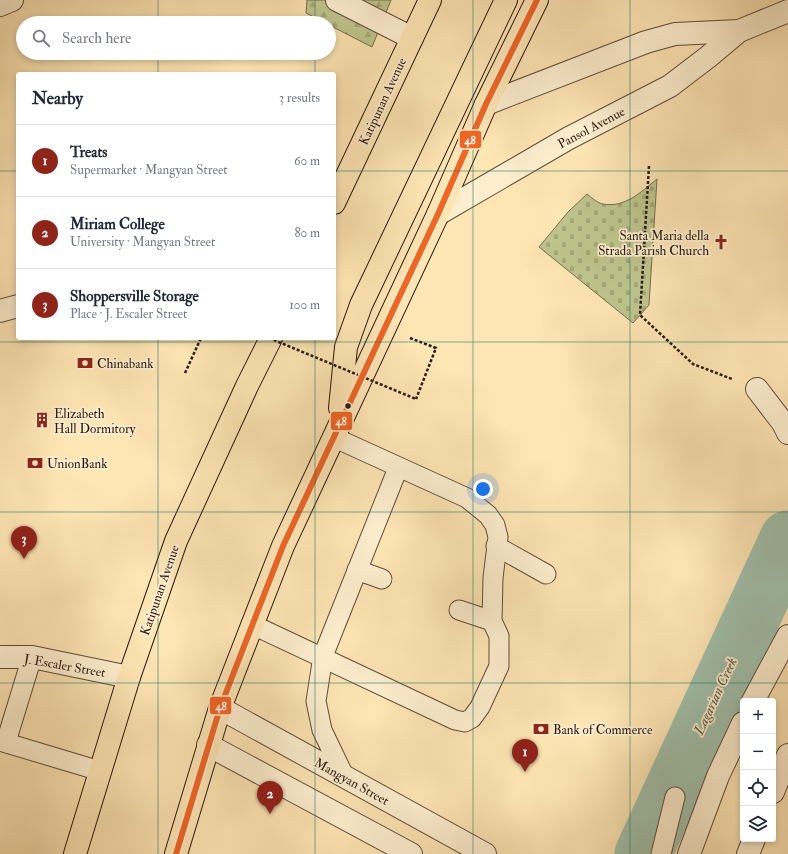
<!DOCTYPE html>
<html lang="en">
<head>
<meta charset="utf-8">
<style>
  body { margin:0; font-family:"IM FELL Double Pica",serif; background:#f2f2f3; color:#1f2937 }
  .controls { position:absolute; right:12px; bottom:12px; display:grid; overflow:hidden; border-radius:4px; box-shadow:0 2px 6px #0003 }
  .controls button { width:36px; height:36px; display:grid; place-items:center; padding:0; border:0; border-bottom:1px solid #e0e1e3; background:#fff; color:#1f2937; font:20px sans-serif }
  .you { position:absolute; left:483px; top:489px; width:14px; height:14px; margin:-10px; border:3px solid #fff; border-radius:50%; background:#1a73e8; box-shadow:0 0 0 6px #1a73e833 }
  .badge { display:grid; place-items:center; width:26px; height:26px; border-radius:50%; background:#8f2418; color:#fff; font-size:13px; font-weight:700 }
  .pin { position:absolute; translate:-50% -33px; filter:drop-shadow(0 1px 2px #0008) }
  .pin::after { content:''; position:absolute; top:21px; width:14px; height:12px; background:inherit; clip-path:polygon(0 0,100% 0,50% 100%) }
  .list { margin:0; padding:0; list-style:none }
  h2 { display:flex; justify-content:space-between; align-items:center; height:52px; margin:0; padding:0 16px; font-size:17px }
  h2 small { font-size:13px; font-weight:400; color:#747a83 }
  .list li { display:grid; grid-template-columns:26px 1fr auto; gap:12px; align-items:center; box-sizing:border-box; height:72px; padding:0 16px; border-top:1px solid #e0e1e3 }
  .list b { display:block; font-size:15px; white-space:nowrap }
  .list p { margin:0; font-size:13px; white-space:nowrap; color:#747a83 }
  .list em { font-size:13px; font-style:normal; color:#747a83 }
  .icon { flex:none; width:22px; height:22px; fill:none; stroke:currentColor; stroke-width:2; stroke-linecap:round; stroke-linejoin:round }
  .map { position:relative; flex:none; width:788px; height:854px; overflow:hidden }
  .search { position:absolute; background:#fff; box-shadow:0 2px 6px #0003; left:16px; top:16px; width:320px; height:44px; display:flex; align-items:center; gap:10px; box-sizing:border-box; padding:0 14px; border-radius:22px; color:#747a83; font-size:15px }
  .panel { position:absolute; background:#fff; box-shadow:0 2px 6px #0003; left:16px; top:72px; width:320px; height:268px; border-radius:4px }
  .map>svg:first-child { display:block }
  .forest { fill:url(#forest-firs); stroke:#746f50 }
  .cemetery { fill:url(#cemetery-stones); stroke:#746f50 }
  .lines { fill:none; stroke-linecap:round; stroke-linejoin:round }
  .river { stroke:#a0bfa9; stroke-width:57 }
  .service-casing { stroke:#5f4c3b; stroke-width:21 }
  .pedestrian-casing { stroke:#5f4c3b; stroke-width:24 }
  .minor-casing { stroke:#5f4c3b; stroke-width:24 }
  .primary-casing { stroke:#2a1913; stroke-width:24 }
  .path { stroke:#2a1913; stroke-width:2.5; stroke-dasharray:3 2; stroke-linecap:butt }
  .service { stroke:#feeece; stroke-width:19 }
  .pedestrian { stroke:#feeece; stroke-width:22 }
  .minor { stroke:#feeece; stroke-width:22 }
  .primary { stroke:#fee5b4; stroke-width:22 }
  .path-bridge { stroke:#2a1913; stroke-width:2.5; stroke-dasharray:3 2; stroke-linecap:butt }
  .bus-1-casing { stroke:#feeece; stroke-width:9 }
  .bus-1 { stroke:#f26522; stroke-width:6 }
  .grid { fill:none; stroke:#0f766e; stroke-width:1; stroke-opacity:0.55 }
  .bus-dot { fill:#2a1913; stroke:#feeece; stroke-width:1.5 }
  .labels { text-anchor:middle; stroke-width:3.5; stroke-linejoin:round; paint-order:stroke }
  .street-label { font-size:13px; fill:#2a1913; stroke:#feeece }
  .poi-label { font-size:13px; fill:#2a1913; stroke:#feeece; text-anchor:start }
  .water-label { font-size:14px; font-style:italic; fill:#535348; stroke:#feeece }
  .line-badge { stroke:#feeece; stroke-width:1.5 }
  .badge-label { font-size:11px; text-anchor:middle; font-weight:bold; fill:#fff }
</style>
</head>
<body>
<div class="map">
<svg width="788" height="854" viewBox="0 0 788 854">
  <defs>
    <pattern id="forest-firs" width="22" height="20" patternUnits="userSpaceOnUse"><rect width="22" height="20" fill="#bfc58d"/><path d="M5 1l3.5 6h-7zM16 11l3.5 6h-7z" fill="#a4a979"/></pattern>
    <pattern id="cemetery-stones" width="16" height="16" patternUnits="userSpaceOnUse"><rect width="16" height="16" fill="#bfc58d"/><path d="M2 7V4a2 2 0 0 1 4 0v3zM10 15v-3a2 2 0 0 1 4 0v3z" fill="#a4a979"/></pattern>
  </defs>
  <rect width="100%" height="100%" fill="#fee5b4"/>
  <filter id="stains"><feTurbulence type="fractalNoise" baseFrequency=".005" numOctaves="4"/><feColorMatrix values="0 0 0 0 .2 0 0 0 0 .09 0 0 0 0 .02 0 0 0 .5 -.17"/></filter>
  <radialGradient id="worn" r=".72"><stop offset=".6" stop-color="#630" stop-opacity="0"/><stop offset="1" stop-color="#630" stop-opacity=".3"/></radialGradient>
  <path class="forest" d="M 307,0 L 391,0 L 372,47 L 329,25 L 329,23 L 325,23 L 306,13 Z"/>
  <path class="cemetery" d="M 657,179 L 649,305 L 633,323 L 539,247 L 568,212 L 587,194 C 591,197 597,203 603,204 C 625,208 641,192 657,179 Z"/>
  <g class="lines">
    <path class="river" d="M 643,854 L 788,539"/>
    <defs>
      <g id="service">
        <path d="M 496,546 L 546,574"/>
        <path d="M 357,570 L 382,579"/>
        <path d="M 459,610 L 492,621"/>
        <path d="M 251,624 L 455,720 L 465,722 L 472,718 L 480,707 L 499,666 L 499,636 L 492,621 L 493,578 L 498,537 L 495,525 L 488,515 L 467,498 L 333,437"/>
        <path d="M 0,741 L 100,771"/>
        <path d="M 6,742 L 32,657"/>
        <path d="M 344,776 L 322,730 L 316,701 L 323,656 L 398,468"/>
        <path d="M 661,854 L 675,797"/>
      </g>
      <g id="pedestrian">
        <path d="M 757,389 L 783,423 L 788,433"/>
        <path d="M 753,701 L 788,636"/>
        <path d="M 689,854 L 718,776 L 743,723"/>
      </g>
      <g id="minor">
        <path d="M 337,0 L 412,38"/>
        <path d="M 0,5 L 12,0"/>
        <path d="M 486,104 L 646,42 L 675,34 L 739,31"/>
        <path d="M 438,214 L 569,138 L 670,86 L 708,57 L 739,31 L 788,11"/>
        <path d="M 0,311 L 18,306"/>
        <path d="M 0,657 L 32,657 L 129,677"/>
        <path d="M 220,708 L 485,854"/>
        <path d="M 208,745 L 411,854"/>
        <path d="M 773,792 L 788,755"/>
        <path d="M 748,854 L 754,839"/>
      </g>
      <g id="primary">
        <path d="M 334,203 L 430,0"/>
        <path d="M 340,408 L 346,347 L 361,305 L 506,0"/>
        <path d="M 75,854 L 129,677 L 176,541 L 247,386 L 271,338"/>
        <path d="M 176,854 L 220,708 L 283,546 L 438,214 L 486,104 L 537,0"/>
      </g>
    </defs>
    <use href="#service" class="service-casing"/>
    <use href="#pedestrian" class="pedestrian-casing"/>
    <use href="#minor" class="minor-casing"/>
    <use href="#primary" class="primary-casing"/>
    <g class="path">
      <path d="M 649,166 L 640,315 L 693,364 L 732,379"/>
      <path d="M 410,338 L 436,348 L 416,399"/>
      <path d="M 185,373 L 201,338"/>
    </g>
    <use href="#service" class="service"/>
    <use href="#pedestrian" class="pedestrian"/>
    <use href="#minor" class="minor"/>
    <use href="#primary" class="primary"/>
    <path class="path-bridge" d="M 269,338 L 416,399"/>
    <defs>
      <path id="bus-1" d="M 176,854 L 220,708 L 283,546 L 438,214 L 486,104 L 537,0"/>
    </defs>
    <use href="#bus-1" class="bus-1-casing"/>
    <use href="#bus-1" class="bus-1"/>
  </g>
  <path class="grid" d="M 158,0 L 158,23M 315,0 L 315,23M 473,0 L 473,854M 630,0 L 630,854M 158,53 L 158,74M 315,53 L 315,74M 0,171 L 18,171M 334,171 L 788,171M 158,338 L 158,854M 315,338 L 315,854M 0,342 L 788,342M 0,512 L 788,512M 0,683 L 788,683"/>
  <defs>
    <symbol id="church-bare" viewBox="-9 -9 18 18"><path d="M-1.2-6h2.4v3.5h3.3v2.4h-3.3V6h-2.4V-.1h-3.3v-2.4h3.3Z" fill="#8f2418" stroke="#feeece" stroke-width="2.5" paint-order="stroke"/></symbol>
    <symbol id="bank-bare" viewBox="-9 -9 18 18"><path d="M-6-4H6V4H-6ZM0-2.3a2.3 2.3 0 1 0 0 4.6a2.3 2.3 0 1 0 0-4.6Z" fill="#8f2418" stroke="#feeece" stroke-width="2.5" paint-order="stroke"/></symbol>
    <symbol id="building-bare" viewBox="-9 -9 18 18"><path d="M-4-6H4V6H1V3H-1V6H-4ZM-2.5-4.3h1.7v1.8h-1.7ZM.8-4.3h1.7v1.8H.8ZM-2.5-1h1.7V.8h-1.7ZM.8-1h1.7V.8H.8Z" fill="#8f2418" stroke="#feeece" stroke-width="2.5" paint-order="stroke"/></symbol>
  </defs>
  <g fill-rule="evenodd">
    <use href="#church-bare" x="710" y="231" width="22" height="22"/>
    <use href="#bank-bare" x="74" y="352" width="22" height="22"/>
    <use href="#building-bare" x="31" y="409" width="22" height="22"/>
    <use href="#bank-bare" x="24" y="452" width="22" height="22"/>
    <use href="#bank-bare" x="530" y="718" width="22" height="22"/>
  </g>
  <circle class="bus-dot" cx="348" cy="406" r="3.5"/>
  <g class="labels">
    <g class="street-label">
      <text transform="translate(382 101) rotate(-65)" y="5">Katipunan Avenue</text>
      <text transform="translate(591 127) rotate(-28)" y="5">Pansol Avenue</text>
      <text transform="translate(159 590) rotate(-71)" y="5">Katipunan Avenue</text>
      <text transform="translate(65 665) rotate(10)" y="5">J. Escaler Street</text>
      <text transform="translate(352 781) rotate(29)" y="5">Mangyan Street</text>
    </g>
    <g class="poi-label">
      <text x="709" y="240" text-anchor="end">Santa Maria della<tspan x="709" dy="15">Strada Parish Church</tspan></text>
      <text x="97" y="368">Chinabank</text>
      <text x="54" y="418">Elizabeth<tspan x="54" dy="15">Hall Dormitory</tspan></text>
      <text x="47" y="468">UnionBank</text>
      <text x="553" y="734">Bank of Commerce</text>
    </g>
    <g class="water-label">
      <text transform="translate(715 696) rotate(-65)" y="5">Lagarian Creek</text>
    </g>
  </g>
  <g class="line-badge">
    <rect x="459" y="130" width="23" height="19" rx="4" fill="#f26522"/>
    <rect x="330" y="411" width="23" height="20" rx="4" fill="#f26522"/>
    <rect x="209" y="696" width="23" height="19" rx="4" fill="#f26522"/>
  </g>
  <g class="badge-label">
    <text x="470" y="144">48</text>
    <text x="341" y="425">48</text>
    <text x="221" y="710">48</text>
  </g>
  <rect width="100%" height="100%" filter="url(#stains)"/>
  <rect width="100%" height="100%" fill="url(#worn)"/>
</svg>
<div class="controls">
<button>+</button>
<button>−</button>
<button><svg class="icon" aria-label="locate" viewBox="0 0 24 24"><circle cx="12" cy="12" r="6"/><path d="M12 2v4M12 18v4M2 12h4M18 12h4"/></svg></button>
<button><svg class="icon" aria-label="layers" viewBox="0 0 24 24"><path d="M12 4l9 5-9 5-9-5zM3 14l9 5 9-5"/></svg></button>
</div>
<div class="you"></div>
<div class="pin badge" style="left:525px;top:772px">1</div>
<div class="pin badge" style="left:270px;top:814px">2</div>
<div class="pin badge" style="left:24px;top:559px">3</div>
<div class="search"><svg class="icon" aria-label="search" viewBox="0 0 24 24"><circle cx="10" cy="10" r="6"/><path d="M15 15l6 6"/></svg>Search here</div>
<section class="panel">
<h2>Nearby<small>3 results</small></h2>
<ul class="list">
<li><span class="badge">1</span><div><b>Treats</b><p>Supermarket · Mangyan Street</p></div><em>60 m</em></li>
<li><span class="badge">2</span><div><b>Miriam College</b><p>University · Mangyan Street</p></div><em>80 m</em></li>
<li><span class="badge">3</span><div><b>Shoppersville Storage</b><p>Place · J. Escaler Street</p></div><em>100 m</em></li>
</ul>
</section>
</div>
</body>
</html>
